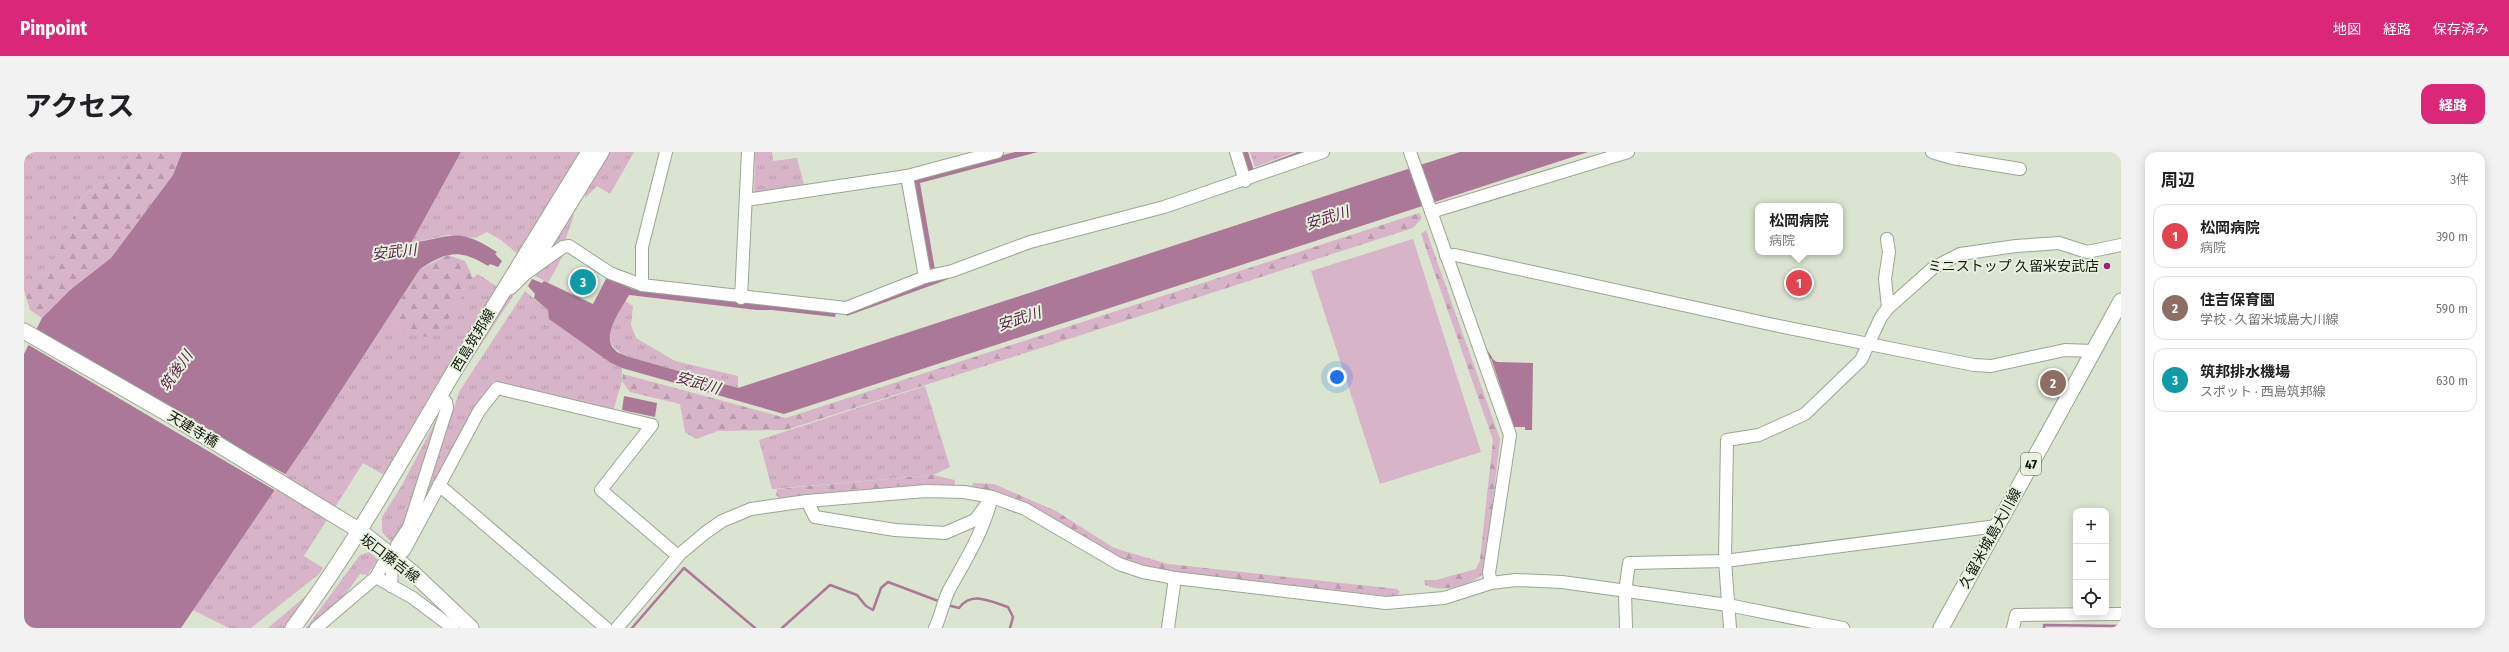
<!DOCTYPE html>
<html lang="ja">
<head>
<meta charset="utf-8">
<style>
  body { margin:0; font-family:"Fira Sans Condensed","Noto Sans JP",sans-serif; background:#f2f2f2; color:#202124 }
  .controls { position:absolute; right:12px; bottom:12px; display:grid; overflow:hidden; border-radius:8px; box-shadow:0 2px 10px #0003 }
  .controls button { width:36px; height:36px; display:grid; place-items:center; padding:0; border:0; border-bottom:1px solid #e0e0e0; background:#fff; color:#202124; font:20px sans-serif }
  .you { position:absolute; left:1313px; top:225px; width:14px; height:14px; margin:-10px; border:3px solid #fff; border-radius:50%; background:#1a73e8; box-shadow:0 0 0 6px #1a73e833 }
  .badge { display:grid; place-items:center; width:26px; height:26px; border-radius:50%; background:#db2777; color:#fff; font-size:13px; font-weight:700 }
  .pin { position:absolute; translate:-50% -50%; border:2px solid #fff; box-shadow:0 1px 4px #0006 }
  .popup { position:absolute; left:1731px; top:51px; width:88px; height:52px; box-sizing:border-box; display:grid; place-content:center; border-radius:8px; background:#fff; filter:drop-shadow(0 1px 3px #0005); font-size:13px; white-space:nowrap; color:#757577 }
  .popup b { font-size:15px; color:#202124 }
  .popup::after { content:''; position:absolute; left:50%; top:100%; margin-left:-8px; border:8px solid transparent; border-top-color:#fff }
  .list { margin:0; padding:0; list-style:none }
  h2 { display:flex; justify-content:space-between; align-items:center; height:52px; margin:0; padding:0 16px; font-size:17px }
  h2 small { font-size:13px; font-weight:400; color:#757577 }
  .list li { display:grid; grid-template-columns:26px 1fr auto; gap:12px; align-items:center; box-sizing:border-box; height:64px; margin:0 8px 8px; padding:0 8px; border:1px solid #e0e0e0; border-radius:12px }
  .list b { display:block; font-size:15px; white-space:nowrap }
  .list p { margin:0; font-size:13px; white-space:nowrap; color:#757577 }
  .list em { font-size:13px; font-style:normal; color:#757577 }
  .icon { flex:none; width:22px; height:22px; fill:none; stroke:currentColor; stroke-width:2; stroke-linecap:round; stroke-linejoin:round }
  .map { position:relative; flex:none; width:2097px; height:476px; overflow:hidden; border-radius:12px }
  header { display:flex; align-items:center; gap:24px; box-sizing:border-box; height:56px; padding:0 20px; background:#db2777; color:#fff }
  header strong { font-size:19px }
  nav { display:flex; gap:22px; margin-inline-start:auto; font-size:14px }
  .intro { display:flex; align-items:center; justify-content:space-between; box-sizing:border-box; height:96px; padding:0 24px }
  h1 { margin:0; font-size:28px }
  .button { padding:10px 18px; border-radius:12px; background:#db2777; color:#fff; font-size:14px; font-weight:700 }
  main { display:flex; gap:24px; padding:0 24px }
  aside { flex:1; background:#fff; border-radius:12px; box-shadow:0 2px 10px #0003 }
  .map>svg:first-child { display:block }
  .grass { fill:url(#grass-tufts) }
  .forest { fill:url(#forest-firs) }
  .park { fill:#d7b4c8 }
  .water { fill:#ab7997 }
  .pier { fill:#dae4d1 }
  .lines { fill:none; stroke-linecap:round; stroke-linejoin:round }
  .stream { stroke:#ab7997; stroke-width:2.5 }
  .minor-casing { stroke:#9ba593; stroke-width:14 }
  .major-casing { stroke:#9ba593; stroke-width:17 }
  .minor { stroke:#fff; stroke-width:12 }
  .major { stroke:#fff; stroke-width:15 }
  .poi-dot { fill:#9c2279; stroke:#e7f1de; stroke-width:1.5 }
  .labels { text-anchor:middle; stroke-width:4; stroke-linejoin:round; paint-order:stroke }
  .shield { fill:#e7f1de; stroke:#50564c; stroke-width:1 }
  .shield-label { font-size:13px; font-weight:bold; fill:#10140d }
  .poi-label { font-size:14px; fill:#10140d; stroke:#e7f1de; text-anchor:end }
  .street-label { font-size:14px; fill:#10140d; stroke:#e7f1de }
  .water-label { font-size:15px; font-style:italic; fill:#61234d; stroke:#e7f1de }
</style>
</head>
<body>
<header>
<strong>Pinpoint</strong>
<nav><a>地図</a><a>経路</a><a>保存済み</a></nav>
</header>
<div class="intro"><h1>アクセス</h1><a class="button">経路</a></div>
<main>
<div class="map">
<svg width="2097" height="476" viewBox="0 0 2097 476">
  <defs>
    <pattern id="grass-tufts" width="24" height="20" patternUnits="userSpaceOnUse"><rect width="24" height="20" fill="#d7b4c8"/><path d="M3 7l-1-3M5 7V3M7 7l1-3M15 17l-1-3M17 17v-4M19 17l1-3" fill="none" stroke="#b89aab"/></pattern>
    <pattern id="forest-firs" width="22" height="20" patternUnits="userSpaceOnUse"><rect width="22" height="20" fill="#d7b4c8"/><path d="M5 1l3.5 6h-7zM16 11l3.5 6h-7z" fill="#b89aab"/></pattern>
  </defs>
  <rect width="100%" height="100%" fill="#dae4d1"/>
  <g class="grass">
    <path d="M 0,0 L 107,0 L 93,27 L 75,32 L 59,44 L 25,120 L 0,129 Z"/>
    <path d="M 437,0 L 560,0 L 495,103 L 477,88 L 463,80 L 451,86 L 424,83 L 388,91 L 387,88 Z"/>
    <path d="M 585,0 L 610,0 L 586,42 L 573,34 L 561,46 L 562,35 Z"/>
    <path d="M 731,0 L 748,0 L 749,9 L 773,6 L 781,36 L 730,44 Z"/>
    <path d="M 1226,0 L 1270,0 L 1231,15 Z"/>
    <path d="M 546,59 L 550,63 L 541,89 L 518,106 Z"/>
    <path d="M 541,100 L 524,131 L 510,123 Z"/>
    <path d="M 454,122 L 475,136 L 406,243 L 360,323 L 339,311 L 280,404 L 299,416 L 295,422 L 227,476 L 205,476 L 169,458 L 365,165 L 377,182 Z"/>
    <path d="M 501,126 L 430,234 L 432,226 L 494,130 Z"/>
    <path d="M 501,139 L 587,211 L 598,216 L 598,229 L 589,259 L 469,229 L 400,351 L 435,240 Z"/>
    <path d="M 601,149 L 609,154 L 607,173 L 612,186 L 651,209 L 714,224 L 714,236 L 602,204 C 573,189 590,171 601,149 Z"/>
    <path d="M 901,234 L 926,315 L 909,323 L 748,337 L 735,288 Z"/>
    <path d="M 417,259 L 417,267 L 378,375 L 368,391 L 358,380 L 358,365 L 378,333 Z"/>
    <path d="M 345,400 L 354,408 L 343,423 L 336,422 L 311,456 L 287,476 L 282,476 L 336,403 Z"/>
    <path d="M 290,437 L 263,476 L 244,476 Z"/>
  </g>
  <g class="forest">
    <path d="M 107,0 L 158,0 L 149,23 L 87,106 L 46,138 L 18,166 L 6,158 L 0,138 L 0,129 L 25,120 L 59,44 L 75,32 L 93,27 Z"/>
    <path d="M 1395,61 L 1398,66 L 1389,76 L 762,278 L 694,279 L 672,287 L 661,280 L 656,252 L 606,240 L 598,229 L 599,222 L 762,266 Z"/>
    <path d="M 1402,78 L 1476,287 L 1461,420 C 1447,434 1419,441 1401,433 L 1400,428 L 1412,428 L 1452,417 L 1456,408 L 1469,288 L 1397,82 Z"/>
    <path d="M 424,103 L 441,109 L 449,126 L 417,179 L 404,185 L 377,182 L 365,165 L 396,117 Z"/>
    <path d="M 909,323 L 931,328 L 930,334 L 878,334 L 756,346 L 752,343 L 753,337 Z"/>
    <path d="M 949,331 L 970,332 L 1032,359 L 1090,396 L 1144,412 L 1373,437 L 1376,440 L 1372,445 L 1144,420 L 1100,408 L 1011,355 L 975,341 L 948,334 Z"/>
  </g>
  <path class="park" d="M 1389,87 L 1457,300 L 1356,332 L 1287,119 Z"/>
  <g class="water">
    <path d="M 158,0 L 437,0 L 387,91 C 430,85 432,74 473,100 L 471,102 L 478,109 L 474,115 L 466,112 L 464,114 C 436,97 424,99 396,117 L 286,286 L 157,476 L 0,476 L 0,202 L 18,166 L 46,138 L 87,106 L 149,23 Z"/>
    <path d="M 991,0 L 1014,0 L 896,31 L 911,118 L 905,119 L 889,26 Z"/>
    <path d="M 1216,0 L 1224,0 L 1230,19 L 1223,21 Z"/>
    <path d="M 1436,0 L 1564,0 L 760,262 L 598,216 L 587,211 L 525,167 L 524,158 L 510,146 L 511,142 L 504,134 L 508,127 L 518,131 L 520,129 L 569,152 L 583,125 L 608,137 L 812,160 L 811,165 L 748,158 L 733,158 L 605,143 C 598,156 576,185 591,198 C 593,201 599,202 602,204 L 714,236 Z"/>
    <path d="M 912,126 L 914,131 L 823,164 L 821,159 Z"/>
    <path d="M 1467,206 L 1473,210 L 1509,211 L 1508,278 L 1501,278 L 1501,275 L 1490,275 Z"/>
    <path d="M 600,244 L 633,251 L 631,265 L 598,258 Z"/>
  </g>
  <path class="pier" d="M 11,176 L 221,300 L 263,323 L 252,339 L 3,192 Z"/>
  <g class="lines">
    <g class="stream">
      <path d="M 1230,18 L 1277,0"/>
      <path d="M 913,130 L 923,126"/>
      <path d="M 1461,197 L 1467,206"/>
      <path d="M 923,453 L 935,456 C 948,438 967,450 984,455 L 989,465 L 986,476"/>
      <path d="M 608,476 L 660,416 L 731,476"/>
      <path d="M 758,476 L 806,433 L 833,443 L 842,454 L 849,458 L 857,436 L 864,430 L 917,450"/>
      <path d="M 2020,476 L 2020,473 L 2097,474"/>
    </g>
    <defs>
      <g id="minor">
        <path d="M 642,0 L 618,95 L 618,133 L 822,156 L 901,125 L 928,119 L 1006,90 L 1140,55 L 1299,0"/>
        <path d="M 1212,0 L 1221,29"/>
        <path d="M 1386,0 L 1486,283 L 1465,421 L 1467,431"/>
        <path d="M 1908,0 L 1928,6 L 1996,17"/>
        <path d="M 883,24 L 901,125"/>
        <path d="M 722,48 L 883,24 L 973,0"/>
        <path d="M 1407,60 L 1604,0"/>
        <path d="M 1863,87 L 1865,100 L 1861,127 L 1864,156"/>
        <path d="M 1422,104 L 1431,103 L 1750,173 L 1950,213 L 1967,214 L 2041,198 L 2069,199"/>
        <path d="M 509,114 L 579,0"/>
        <path d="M 482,137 L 487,136 L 501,122 L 539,95 L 545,94 L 586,121 L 618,133"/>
        <path d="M 717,146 L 724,0"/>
        <path d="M 415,333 L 582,476"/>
        <path d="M 783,349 L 791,365 L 871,378 L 921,381 L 951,368 L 968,345"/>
        <path d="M 373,393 L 385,375 L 423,256 L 422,250 L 416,244"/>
        <path d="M 380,399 L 455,259 L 473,236 L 628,273 L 577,338 L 654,404"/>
        <path d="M 352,425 L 389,446 L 429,476"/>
        <path d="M 367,434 L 368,417"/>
        <path d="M 292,476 L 352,425 L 359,412"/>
        <path d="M 593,476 L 656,402 L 681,381 L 698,369 L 727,357 L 783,349 L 902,339 L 940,340 L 968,345 L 1001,357 L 1095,412 L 1119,420 L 1151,426 L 1362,451 L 1420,446 L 1467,431 L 1492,428 L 1538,430 L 1704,453 L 1819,476"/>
        <path d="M 911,476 C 917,464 919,450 925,438 C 941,409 957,384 966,352"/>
        <path d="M 1144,476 L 1151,426"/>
        <path d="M 1602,476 L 1601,440 L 1605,411 L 1701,409 L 1973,374"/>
        <path d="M 1706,476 L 1701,409 L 1703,288 L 1735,283 L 1781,262 L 1837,208 L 1857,165 L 1864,156 L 1909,116 L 1936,102 L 1992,94 L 2035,91 L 2063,100 L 2097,93"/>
        <path d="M 1989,476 L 1992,463 L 2097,462"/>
      </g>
      <g id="major">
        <path d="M 0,179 L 151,266 L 336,379 L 388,420 L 447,476"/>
        <path d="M 269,476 C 328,397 376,311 426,226 C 472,150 519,75 565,0"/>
        <path d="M 1917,476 L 2097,149"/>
      </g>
    </defs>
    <use href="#minor" class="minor-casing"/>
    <use href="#major" class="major-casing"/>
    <use href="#minor" class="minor"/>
    <use href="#major" class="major"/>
  </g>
  <circle class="poi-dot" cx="2083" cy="114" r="4"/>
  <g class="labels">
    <rect class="shield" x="1997" y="301" width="20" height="22" rx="3"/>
    <g class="shield-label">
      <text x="2007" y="317">47</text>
    </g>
    <g class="poi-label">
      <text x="2075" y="119">ミニストップ 久留米安武店</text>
    </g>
    <g class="street-label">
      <text transform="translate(449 188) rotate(-59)" y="5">西島筑邦線</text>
      <text transform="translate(169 277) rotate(31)" y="5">天建寺橋</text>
      <text transform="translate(1966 386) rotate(-61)" y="5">久留米城島大川線</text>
      <text transform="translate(366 406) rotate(37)" y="5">坂口藤吉線</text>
    </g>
    <g class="water-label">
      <text transform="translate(1303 66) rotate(-18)" y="5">安武川</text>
      <text transform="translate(370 100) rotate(-6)" y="5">安武川</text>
      <text transform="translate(995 167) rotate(-18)" y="5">安武川</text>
      <text transform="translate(152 219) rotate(-55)" y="5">筑後川</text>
      <text transform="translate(674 231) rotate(16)" y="5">安武川</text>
    </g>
  </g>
</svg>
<div class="controls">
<button>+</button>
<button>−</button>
<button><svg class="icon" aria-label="locate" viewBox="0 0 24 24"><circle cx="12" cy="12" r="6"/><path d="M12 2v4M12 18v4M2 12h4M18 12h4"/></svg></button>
</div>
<div class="you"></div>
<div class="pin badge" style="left:1775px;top:131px;background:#e0444e">1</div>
<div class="popup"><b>松岡病院</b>病院</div>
<div class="pin badge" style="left:2029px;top:231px;background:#8d6e63">2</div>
<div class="pin badge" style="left:559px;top:130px;background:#0f9aa8">3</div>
</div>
<aside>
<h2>周辺<small>3件</small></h2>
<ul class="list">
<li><span class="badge" style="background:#e0444e">1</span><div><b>松岡病院</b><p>病院</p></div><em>390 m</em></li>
<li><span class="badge" style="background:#8d6e63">2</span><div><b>住吉保育園</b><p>学校 · 久留米城島大川線</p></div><em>590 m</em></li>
<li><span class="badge" style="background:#0f9aa8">3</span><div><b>筑邦排水機場</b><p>スポット · 西島筑邦線</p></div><em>630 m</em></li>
</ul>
</aside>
</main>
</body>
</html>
